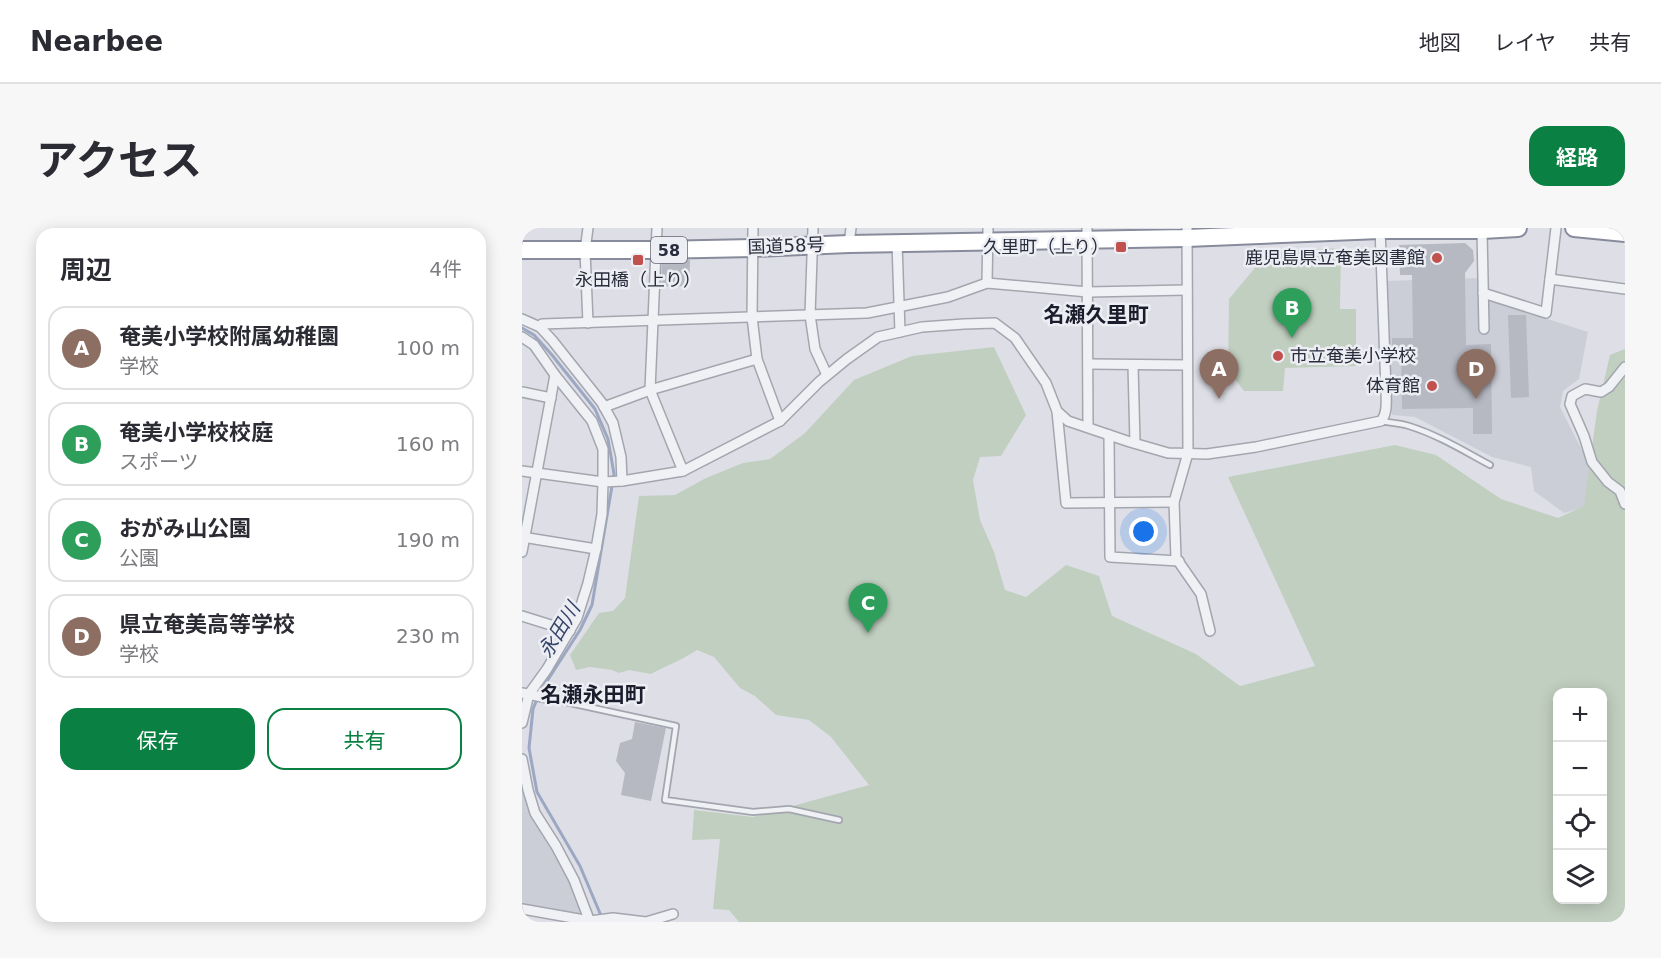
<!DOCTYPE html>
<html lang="ja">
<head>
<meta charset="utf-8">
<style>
  body { margin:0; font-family:"DejaVu Sans","Noto Sans JP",sans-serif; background:#f7f7f7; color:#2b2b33 }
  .controls { position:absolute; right:18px; bottom:18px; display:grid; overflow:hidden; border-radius:12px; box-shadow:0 3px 15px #0003 }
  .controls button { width:54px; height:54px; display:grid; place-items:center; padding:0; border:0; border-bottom:2px solid #e1e1e2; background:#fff; color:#2b2b33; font:30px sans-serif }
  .you { position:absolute; left:622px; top:304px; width:21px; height:21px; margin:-15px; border:4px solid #fff; border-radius:50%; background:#1a73e8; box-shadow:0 0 0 9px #1a73e833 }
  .badge { display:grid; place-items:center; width:39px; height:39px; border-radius:50%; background:#0b8043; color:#fff; font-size:20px; font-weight:700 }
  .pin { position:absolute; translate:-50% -50px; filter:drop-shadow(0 2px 3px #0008) }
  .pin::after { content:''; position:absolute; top:32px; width:21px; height:18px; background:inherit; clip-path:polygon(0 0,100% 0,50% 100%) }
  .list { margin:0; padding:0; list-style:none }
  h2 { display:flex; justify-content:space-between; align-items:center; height:78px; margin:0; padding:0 24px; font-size:26px }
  h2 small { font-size:20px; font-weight:400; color:#7c7c81 }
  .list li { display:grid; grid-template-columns:39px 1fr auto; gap:18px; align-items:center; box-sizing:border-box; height:84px; margin:0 12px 12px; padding:0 12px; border:2px solid #e1e1e2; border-radius:18px }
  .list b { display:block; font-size:22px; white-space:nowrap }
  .list p { margin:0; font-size:20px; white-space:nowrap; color:#7c7c81 }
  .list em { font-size:20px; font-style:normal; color:#7c7c81 }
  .actions { display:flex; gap:12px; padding:18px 24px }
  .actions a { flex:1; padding:14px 0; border:2px solid #0b8043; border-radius:18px; text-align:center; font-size:21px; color:#0b8043 }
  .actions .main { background:#0b8043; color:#fff }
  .icon { flex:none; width:33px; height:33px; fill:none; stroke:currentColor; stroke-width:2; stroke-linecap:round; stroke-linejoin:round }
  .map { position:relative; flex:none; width:1103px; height:694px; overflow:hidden; border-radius:18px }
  header { display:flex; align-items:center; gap:36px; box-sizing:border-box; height:84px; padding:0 30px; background:#fff; border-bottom:2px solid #e1e1e2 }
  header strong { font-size:28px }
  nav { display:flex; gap:33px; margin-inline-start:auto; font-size:21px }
  .intro { display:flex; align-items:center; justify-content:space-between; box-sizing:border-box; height:144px; padding:0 36px }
  h1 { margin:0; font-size:42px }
  .button { padding:15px 27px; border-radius:18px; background:#0b8043; color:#fff; font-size:21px; font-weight:700 }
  main { display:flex; gap:36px; padding:0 36px }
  aside { flex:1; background:#fff; border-radius:18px; box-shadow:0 3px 15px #0003 }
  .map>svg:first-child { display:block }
  .built { fill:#ccced7 }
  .green { fill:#c1cfc0; fill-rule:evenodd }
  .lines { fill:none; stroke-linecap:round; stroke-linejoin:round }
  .stream { stroke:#9ca8c3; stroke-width:3 }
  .building { fill:#b6b8c2 }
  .service-casing { stroke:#a4a6af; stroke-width:8 }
  .minor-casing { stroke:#a4a6af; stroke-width:12 }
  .trunk-casing { stroke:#878b9b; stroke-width:20 }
  .service { stroke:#f0f1f5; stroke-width:4.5 }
  .minor { stroke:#f0f1f5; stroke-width:9 }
  .trunk { stroke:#fff; stroke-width:16 }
  .poi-dot { fill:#c0514d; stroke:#edeef4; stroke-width:2 }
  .labels { text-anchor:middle; stroke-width:5; stroke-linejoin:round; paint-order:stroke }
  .shield { fill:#edeef4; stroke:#646672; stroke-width:1.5 }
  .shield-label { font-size:16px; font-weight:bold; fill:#292c3b }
  .street-label { font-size:18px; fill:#292c3b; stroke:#edeef4 }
  .poi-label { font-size:18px; fill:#292c3b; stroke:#edeef4; text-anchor:end }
  .water-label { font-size:20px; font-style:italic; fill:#37456b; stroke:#edeef4 }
  .quarter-label { font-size:21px; font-weight:bold; fill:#1b1d2c; stroke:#edeef4 }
</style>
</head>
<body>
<header>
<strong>Nearbee</strong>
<nav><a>地図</a><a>レイヤ</a><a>共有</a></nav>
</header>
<div class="intro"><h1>アクセス</h1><a class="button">経路</a></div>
<main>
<aside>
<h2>周辺<small>4件</small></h2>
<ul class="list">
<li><span class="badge" style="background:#8d6e63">A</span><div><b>奄美小学校附属幼稚園</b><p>学校</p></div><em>100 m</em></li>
<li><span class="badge" style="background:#2e9e5b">B</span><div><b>奄美小学校校庭</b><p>スポーツ</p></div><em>160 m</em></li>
<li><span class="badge" style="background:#2e9e5b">C</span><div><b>おがみ山公園</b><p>公園</p></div><em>190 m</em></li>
<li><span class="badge" style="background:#8d6e63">D</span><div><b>県立奄美高等学校</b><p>学校</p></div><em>230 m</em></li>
</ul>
<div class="actions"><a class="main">保存</a><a>共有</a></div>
</aside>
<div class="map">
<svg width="1103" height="694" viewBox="0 0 1103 694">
  <rect width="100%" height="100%" fill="#dedfe6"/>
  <g class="built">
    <path d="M 958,50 L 958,69 L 1066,104 L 1057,151 L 1041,163 L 1038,179 L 1066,234 L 1103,272 L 1083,294 L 1056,281 L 1042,285 L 1012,263 L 1009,239 L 970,229 L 893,189 L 870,187 L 863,53 Z"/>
    <path d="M 0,531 L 6,562 L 68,693 L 0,681 Z"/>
  </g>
  <g class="green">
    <path d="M 819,20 L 818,81 L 834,81 L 834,138 L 763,140 L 761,163 L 722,163 L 706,142 L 707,71 L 746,24 Z"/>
    <path d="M 472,119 L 504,187 L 479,228 L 458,229 L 451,252 L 458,292 L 472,324 L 483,362 L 504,369 L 544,337 L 577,348 L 590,388 L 674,426 L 718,458 L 793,438 L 706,249 L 873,217 L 914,227 L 979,271 L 1036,290 L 1062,278 L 1075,183 L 1088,127 L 1103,121 L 1103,694 L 217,694 L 207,682 L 191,681 L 198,611 L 170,612 L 172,582 L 231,589 L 347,557 L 309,509 L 287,492 L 254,487 L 233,468 L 218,460 L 192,429 L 175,422 C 160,432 144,438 129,446 L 107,442 L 97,445 L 90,442 L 68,439 L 54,442 L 48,427 L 77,385 L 91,383 L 103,370 L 117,268 L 153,267 L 184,250 L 221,235 L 248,231 L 283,205 L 332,152 L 390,128 ZM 1036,464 L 1080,464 L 1080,672 L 1036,672 Z"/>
  </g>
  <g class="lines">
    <path class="stream" d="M 0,100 L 12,107 L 30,127 L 73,181 L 86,211 L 92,246 L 70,377 L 58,402 L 18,464 L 11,481 L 7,520 L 15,564 L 58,638 L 80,690"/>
  </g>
  <g class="building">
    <path d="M 943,15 L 951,22 L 952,33 L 943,45 L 944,117 L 969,116 L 970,206 L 951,206 L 951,180 L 880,181 L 879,126 L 870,126 L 870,110 L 891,110 L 890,47 L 878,47 L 877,17 Z"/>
    <path d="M 140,32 L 168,32 L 167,58 L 139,59 Z"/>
    <path d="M 986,87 L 1004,87 L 1007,169 L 989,170 Z"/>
    <path d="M 113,494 L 144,500 L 129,573 L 99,567 L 103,545 L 94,533 L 98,515 L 110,511 Z"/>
  </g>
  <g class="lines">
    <defs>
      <g id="service">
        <path d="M 859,193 C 868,195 878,195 887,198 C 916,207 942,223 968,237"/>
        <path d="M 25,470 L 154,498 L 143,572 L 231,584 L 267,581 L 317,592"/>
      </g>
      <g id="minor">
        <path d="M 66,0 L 63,23 L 66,95"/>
        <path d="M 135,0 L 128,162 L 161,243"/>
        <path d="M 231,0 L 230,89 L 235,131 L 258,193"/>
        <path d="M 291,0 L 288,87 L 293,121 L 305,147"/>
        <path d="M 565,0 L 566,199"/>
        <path d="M 665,0 L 666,225 L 652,274 L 654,330 L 679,366 L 688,403"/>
        <path d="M 960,2 L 962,101"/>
        <path d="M 375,15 L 378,104"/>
        <path d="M 327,16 L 329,0"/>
        <path d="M 1028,51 L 1103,61"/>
        <path d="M 465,55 L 466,0"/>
        <path d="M 961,65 L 1024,85 L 1034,0"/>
        <path d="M 0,91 L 18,99 L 30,112 L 80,175 L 91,195 L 99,229 L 100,253"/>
        <path d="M 18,99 L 20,96 L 345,85 L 426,69 L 465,55 L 566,64 L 665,62"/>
        <path d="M 0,109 L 12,117 L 33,147 L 70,193 L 81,221 L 81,254 L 80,286 L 74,321 L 66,355 L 55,390 L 25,441 L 7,466 L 0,495"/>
        <path d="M 566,136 L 665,137"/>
        <path d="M 611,137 L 613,215"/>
        <path d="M 1103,139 L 1087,159 L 1079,164 L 1063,161 L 1050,168 L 1048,176 L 1062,208 L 1070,234 L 1086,254 L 1098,263 L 1103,276"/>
        <path d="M 0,164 L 29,170"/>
        <path d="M 82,179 L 128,162 L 235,131"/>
        <path d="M 535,183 L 544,275 L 652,274"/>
        <path d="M 587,207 L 588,329 L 657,333"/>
        <path d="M 0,243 L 81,254 L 100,253 L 161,243 L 258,193 L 297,154 L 325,131 L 356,109 L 400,99 L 442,96 L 473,95 L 493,110 L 524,155 L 535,183 L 546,193 L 608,214 L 646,225 L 685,226 L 734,219 L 859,193 C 866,185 864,172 864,161 L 858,0"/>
        <path d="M 0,309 L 74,321"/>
        <path d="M 0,324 L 33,147"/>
        <path d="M 0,388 L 48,403"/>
        <path d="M 0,465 L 25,470"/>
        <path d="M 0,531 L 6,562 L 13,585 L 34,618 L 52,652 L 68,694"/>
        <path d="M 0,681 L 68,693 L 91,690 L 124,694 L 151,686"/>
      </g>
      <g id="trunk">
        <path d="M 1052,0 L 1103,5"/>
        <path d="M 0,22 L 134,22 L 231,20 L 327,16 L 665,10 L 858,2 L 960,2 L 996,0"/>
      </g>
    </defs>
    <use href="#service" class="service-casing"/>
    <use href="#minor" class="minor-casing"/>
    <use href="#trunk" class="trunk-casing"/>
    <use href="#service" class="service"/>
    <use href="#minor" class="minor"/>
    <use href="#trunk" class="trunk"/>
  </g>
  <g class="poi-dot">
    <rect x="593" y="13" width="12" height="12" rx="3"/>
    <circle cx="915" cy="30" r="6"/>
    <rect x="110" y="26" width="12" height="12" rx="3"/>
    <circle cx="756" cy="128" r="6"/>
    <circle cx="910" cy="158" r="6"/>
  </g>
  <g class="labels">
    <rect class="shield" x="129" y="9" width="36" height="26" rx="4.5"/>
    <g class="shield-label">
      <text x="147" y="28">58</text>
    </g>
    <g class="street-label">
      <text transform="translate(264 18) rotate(-2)" y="6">国道58号</text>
    </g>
    <g class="poi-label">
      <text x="587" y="25">久里町（上り）</text>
      <text x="903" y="36">鹿児島県立奄美図書館</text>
      <text x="116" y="58" text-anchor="middle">永田橋（上り）</text>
      <text x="768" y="134" text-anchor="start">市立奄美小学校</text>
      <text x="898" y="164">体育館</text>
    </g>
    <g class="water-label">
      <text transform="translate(37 402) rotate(-59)" y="7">永田川</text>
    </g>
    <g class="quarter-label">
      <text x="574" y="94">名瀬久里町</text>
      <text x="71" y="474">名瀬永田町</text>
    </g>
  </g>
</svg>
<div class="controls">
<button>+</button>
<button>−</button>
<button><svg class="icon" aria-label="locate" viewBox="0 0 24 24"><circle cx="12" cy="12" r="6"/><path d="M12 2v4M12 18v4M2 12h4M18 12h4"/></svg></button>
<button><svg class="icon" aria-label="layers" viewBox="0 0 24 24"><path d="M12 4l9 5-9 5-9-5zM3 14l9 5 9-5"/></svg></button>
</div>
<div class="you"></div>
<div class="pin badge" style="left:697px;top:171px;background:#8d6e63">A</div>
<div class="pin badge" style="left:770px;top:110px;background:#2e9e5b">B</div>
<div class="pin badge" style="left:346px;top:405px;background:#2e9e5b">C</div>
<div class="pin badge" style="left:954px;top:171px;background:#8d6e63">D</div>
</div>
</main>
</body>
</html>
